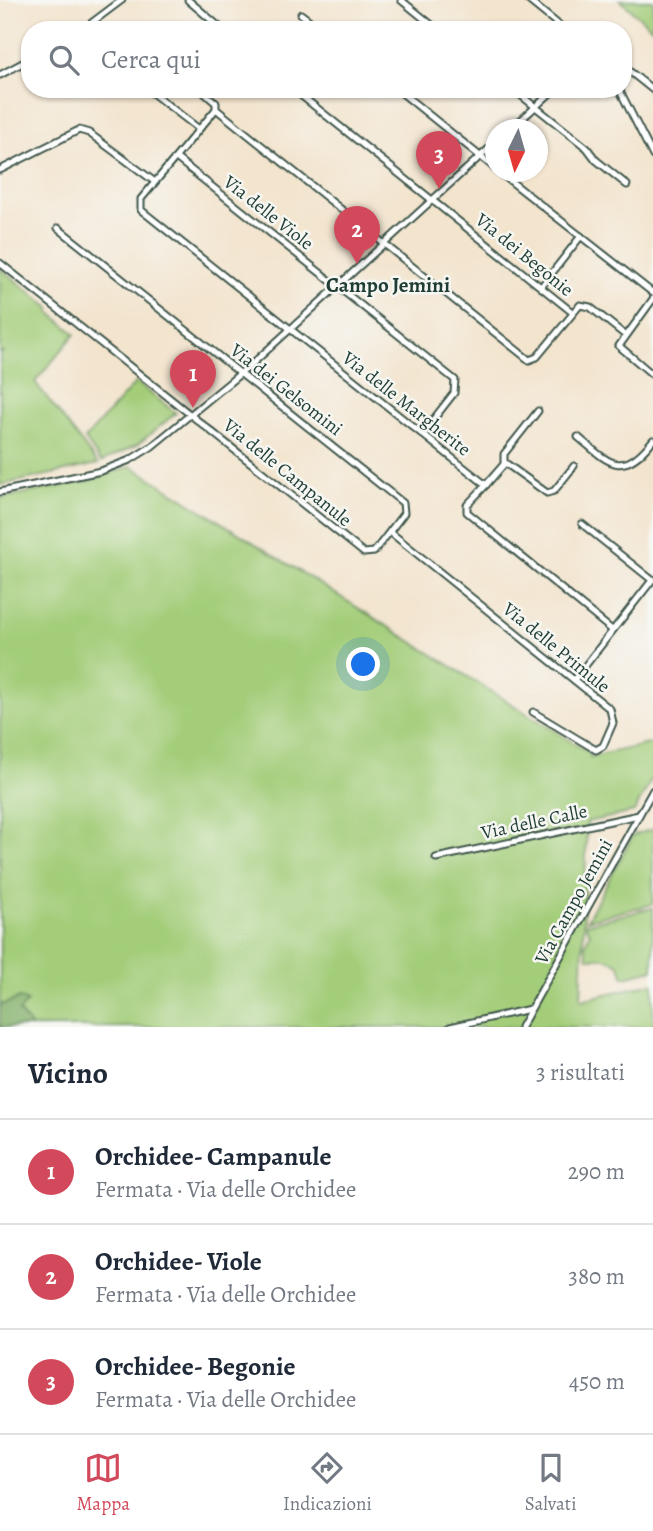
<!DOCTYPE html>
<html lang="it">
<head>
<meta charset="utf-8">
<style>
  body { margin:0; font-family:Alegreya,serif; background:#f6f6f7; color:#1f2937 }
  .compass { position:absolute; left:485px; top:119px; width:63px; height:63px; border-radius:50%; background:#fff; box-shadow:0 2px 5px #0004; rotate:185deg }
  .you { position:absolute; left:364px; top:665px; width:24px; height:24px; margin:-18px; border:5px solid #fff; border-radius:50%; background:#1a73e8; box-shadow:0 0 0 10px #1a73e833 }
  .badge { display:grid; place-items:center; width:46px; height:46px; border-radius:50%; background:#d1495b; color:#fff; font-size:23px; font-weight:700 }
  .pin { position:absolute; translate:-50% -58px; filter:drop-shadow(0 2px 4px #0008) }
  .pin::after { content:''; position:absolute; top:37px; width:24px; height:21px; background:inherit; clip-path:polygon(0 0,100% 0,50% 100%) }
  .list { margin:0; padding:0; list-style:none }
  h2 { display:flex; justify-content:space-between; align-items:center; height:91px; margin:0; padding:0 28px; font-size:30px }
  h2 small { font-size:23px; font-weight:400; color:#747a83 }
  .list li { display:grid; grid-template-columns:46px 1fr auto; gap:21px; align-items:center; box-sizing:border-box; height:105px; padding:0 28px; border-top:2px solid #e0e1e3 }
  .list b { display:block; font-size:26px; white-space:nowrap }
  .list p { margin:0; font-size:23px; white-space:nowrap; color:#747a83 }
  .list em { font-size:23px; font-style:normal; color:#747a83 }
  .icon { flex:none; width:38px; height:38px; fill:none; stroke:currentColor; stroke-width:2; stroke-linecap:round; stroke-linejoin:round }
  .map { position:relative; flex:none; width:653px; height:1027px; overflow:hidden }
  .search { position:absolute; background:#fff; box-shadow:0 2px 5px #0004; left:21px; right:21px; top:21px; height:77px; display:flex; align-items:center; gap:18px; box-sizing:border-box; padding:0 24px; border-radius:28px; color:#747a83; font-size:26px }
  .sheet { height:406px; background:#fff }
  nav { display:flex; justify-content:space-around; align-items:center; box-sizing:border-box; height:98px; border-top:2px solid #e0e1e3; background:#fff; font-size:19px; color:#747a83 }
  nav a { display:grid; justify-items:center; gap:4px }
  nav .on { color:#d1495b }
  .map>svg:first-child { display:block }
  .green { fill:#a3cd79; stroke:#618556; stroke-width:2 }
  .forest { fill:#82b069; stroke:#50764e; stroke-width:2 }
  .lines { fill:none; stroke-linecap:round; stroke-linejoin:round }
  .street-casing { stroke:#3f564b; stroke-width:9 }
  .street { stroke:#fff; stroke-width:5 }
  .labels { text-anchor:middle; stroke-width:5; stroke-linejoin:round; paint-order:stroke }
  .street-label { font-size:19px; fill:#1f3d34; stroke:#f6f6f2 }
  .neighbourhood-label { font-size:21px; font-weight:bold; fill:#1f3d34; stroke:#f6f6f2 }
</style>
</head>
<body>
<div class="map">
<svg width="653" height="1027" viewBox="0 0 653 1027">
  <rect width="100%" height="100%" fill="#f6f6f2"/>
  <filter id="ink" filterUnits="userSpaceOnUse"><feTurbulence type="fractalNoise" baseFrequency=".0143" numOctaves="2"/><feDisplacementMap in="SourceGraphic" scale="14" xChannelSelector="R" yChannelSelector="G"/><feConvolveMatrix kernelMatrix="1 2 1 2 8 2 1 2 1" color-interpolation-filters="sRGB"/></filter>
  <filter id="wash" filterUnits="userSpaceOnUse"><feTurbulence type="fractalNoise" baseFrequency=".00686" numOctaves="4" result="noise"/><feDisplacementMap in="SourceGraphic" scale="28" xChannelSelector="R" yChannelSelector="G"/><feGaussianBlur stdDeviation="1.57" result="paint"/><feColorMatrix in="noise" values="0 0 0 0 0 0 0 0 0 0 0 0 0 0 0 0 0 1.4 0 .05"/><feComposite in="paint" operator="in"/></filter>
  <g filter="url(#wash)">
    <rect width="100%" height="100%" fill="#f3e4cd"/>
    <g class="green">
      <path d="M 620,0 L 653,0 L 653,29 Z"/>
      <path d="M 0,268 L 50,308 L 50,312 L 75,334 L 35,382 L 98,464 L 0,485 L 0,354 L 4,352 L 0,352 Z"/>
      <path d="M 136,382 L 176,413 L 137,445 L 101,462 L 85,439 Z"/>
      <path d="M 131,466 L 590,753 L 590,757 L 653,743 L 653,777 L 634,812 L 587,822 L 581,1000 L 653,983 L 653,1027 L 0,1027 L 0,498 L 88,481 Z"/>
      <path d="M 653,829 L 653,904 L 587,920 L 633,835 Z"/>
      <path d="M 653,908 L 653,970 L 624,977 L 619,964 L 606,958 L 588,958 L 585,945 L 590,933 L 585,924 Z"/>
    </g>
    <path class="forest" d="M 20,998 L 27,1002 L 19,1012 L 32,1027 L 0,1027 L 0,1005 Z"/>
  </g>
  <g filter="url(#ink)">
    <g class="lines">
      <defs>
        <g id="street">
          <path d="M 188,0 L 223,30"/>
          <path d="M 401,0 L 438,30"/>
          <path d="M 528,0 L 565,30"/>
          <path d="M 301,14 L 322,30"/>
          <path d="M 82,30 L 122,0"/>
          <path d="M 623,66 L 653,90"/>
          <path d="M 0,75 L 30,59"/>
          <path d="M 147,89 L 199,129"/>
          <path d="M 200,89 L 216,103 L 216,109 L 529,360 L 537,357 L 580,305 L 590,307 L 625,335"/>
          <path d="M 293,89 L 572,312"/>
          <path d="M 397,89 L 496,169"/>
          <path d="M 513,89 L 587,148 L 596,160 L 627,185"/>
          <path d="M 619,89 L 653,156"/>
          <path d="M 216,109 L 141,199 L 141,210 L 486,485 L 467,505 L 467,512 L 612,630"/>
          <path d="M 510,130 L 555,89"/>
          <path d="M 176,158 L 455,380 L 454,393 L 422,434"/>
          <path d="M 0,170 L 79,130 L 89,133 L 155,182"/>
          <path d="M 499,172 L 653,293"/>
          <path d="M 0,263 L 364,553 L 374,552 L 404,513 L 403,503 L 58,228"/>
          <path d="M 541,287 L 581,236"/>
          <path d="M 653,299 L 619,346 L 653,375"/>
          <path d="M 538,411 L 504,454 L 504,462 L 547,493 L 554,491 L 574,466"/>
          <path d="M 578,437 C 609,463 622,480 653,440"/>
          <path d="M 486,485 L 505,463"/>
          <path d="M 0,492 L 101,471 L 130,460 L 151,447 L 252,364 L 496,142"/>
          <path d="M 582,524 L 652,580"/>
          <path d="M 390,532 L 610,709 L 613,723 L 603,746 L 596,750 L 533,712"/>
          <path d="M 574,680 L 653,579"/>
          <path d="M 436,858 L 639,815"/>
          <path d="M 450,1027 L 530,1009"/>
          <path d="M 521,1027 L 653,790"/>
        </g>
      </defs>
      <use href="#street" class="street-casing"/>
      <use href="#street" class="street"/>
    </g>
  </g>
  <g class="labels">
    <g class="street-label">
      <text transform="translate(269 212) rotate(38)" y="7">Via delle Viole</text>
      <text transform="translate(525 254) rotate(39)" y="7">Via dei Begonie</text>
      <text transform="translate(287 389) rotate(38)" y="7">Via dei Gelsomini</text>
      <text transform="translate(407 403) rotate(38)" y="7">Via delle Margherite</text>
      <text transform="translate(288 472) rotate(39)" y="7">Via delle Campanule</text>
      <text transform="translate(557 647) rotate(39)" y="7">Via delle Primule</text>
      <text transform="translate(534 821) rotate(-12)" y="7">Via delle Calle</text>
      <text transform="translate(573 901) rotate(-61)" y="7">Via Campo Jemini</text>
    </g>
    <g class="neighbourhood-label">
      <text x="388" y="292">Campo Jemini</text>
    </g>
  </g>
</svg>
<svg class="compass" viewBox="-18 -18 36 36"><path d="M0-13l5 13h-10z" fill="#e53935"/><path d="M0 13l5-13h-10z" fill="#747a83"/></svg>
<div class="you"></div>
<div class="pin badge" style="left:193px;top:408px">1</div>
<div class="pin badge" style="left:357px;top:264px">2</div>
<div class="pin badge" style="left:439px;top:189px">3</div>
<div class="search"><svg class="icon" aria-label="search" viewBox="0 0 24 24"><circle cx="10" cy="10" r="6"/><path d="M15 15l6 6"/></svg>Cerca qui</div>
</div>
<section class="sheet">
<h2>Vicino<small>3 risultati</small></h2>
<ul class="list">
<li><span class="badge">1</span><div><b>Orchidee- Campanule</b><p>Fermata · Via delle Orchidee</p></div><em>290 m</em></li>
<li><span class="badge">2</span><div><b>Orchidee- Viole</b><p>Fermata · Via delle Orchidee</p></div><em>380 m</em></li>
<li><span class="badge">3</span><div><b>Orchidee- Begonie</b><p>Fermata · Via delle Orchidee</p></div><em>450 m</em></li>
</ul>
</section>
<nav>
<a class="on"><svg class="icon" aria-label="map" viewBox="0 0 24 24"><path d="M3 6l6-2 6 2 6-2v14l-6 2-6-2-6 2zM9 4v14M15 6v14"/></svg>Mappa</a>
<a><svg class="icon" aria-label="directions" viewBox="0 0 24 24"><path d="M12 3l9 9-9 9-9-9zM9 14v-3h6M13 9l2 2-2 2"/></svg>Indicazioni</a>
<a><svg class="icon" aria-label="saved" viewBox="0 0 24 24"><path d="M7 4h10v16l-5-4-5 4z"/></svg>Salvati</a>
</nav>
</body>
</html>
